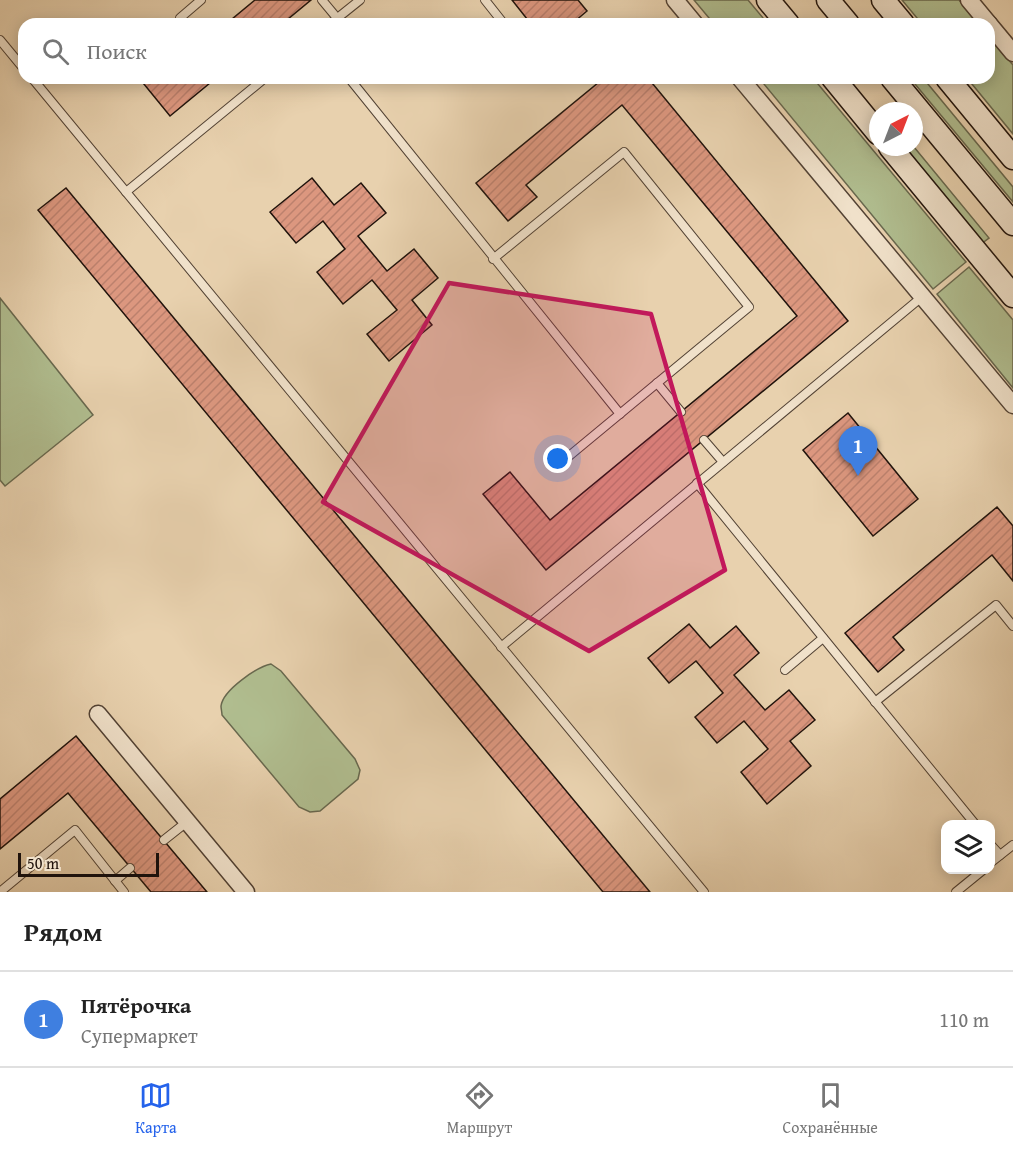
<!DOCTYPE html>
<html lang="ru">
<head>
<meta charset="utf-8">
<style>
  body { margin:0; font-family:"Gentium Book Plus",serif; background:#f2f2f2; color:#222 }
  .controls { position:absolute; right:18px; bottom:18px; display:grid; overflow:hidden; border-radius:12px; box-shadow:0 3px 15px #0003 }
  .controls button { width:54px; height:54px; display:grid; place-items:center; padding:0; border:0; border-bottom:2px solid #e0e0e0; background:#fff; color:#222; font:30px sans-serif }
  .compass { position:absolute; left:869px; top:102px; width:54px; height:54px; border-radius:50%; background:#fff; box-shadow:0 3px 15px #0003; rotate:42deg }
  .scale { position:absolute; left:18px; bottom:15px; width:141px; box-sizing:border-box; padding-left:6px; border:3px solid #20130c; border-top:0; font-size:16px; line-height:21px; white-space:nowrap; color:#20130c; -webkit-text-stroke:4px #f0e1ca; paint-order:stroke }
  .you { position:absolute; left:558px; top:459px; width:21px; height:21px; margin:-15px; border:4px solid #fff; border-radius:50%; background:#1a73e8; box-shadow:0 0 0 9px #1a73e833 }
  .badge { display:grid; place-items:center; width:39px; height:39px; border-radius:50%; background:#2563eb; color:#fff; font-size:20px; font-weight:700 }
  .pin { position:absolute; translate:-50% -50px; filter:drop-shadow(0 2px 3px #0008) }
  .pin::after { content:''; position:absolute; top:32px; width:21px; height:18px; background:inherit; clip-path:polygon(0 0,100% 0,50% 100%) }
  .list { margin:0; padding:0; list-style:none }
  h2 { display:flex; justify-content:space-between; align-items:center; height:78px; margin:0; padding:0 24px; font-size:26px }
  h2 small { font-size:20px; font-weight:400; color:#767676 }
  .list li { display:grid; grid-template-columns:39px 1fr auto; gap:18px; align-items:center; box-sizing:border-box; height:96px; padding:0 24px; border-top:2px solid #e0e0e0 }
  .list b { display:block; font-size:22px; white-space:nowrap }
  .list p { margin:0; font-size:20px; white-space:nowrap; color:#767676 }
  .list em { font-size:20px; font-style:normal; color:#767676 }
  .icon { flex:none; width:33px; height:33px; fill:none; stroke:currentColor; stroke-width:2; stroke-linecap:round; stroke-linejoin:round }
  .map { position:relative; flex:none; width:1013px; height:892px; overflow:hidden }
  .search { position:absolute; background:#fff; box-shadow:0 3px 15px #0003; left:18px; right:18px; top:18px; height:66px; display:flex; align-items:center; gap:15px; box-sizing:border-box; padding:0 21px; border-radius:18px; color:#767676; font-size:22px }
  .sheet { height:174px; background:#fff }
  nav { display:flex; justify-content:space-around; align-items:center; box-sizing:border-box; height:84px; border-top:2px solid #e0e0e0; background:#fff; font-size:16px; color:#767676 }
  nav a { display:grid; justify-items:center; gap:3px }
  nav .on { color:#2563eb }
  .map>svg:first-child { display:block }
  .grass { fill:#b0bd8f; stroke:#68684e; stroke-width:1.5 }
  .building { fill:url(#building-hatch); stroke:#20130c; stroke-width:1.5 }
  .lines { fill:none; stroke-linecap:round; stroke-linejoin:round }
  .service-casing { stroke:#524234; stroke-width:10 }
  .minor-casing { stroke:#524234; stroke-width:19 }
  .secondary-casing { stroke:#20130c; stroke-width:25 }
  .service { stroke:#f0e1ca; stroke-width:8 }
  .minor { stroke:#f0e1ca; stroke-width:16 }
  .secondary { stroke:#f0e1ca; stroke-width:22 }
  .marked { fill:#c2185b; fill-opacity:0.2; stroke:#c2185b; stroke-width:4.5; stroke-linejoin:round }
</style>
</head>
<body>
<div class="map">
<svg width="1013" height="892" viewBox="0 0 1013 892">
  <defs>
    <pattern id="building-hatch" width="6" height="6" patternUnits="userSpaceOnUse" patternTransform="scale(1.5)"><rect width="6" height="6" fill="#dc977f"/><path d="M-1 1l2-2M0 6l6-6M5 7l2-2" fill="none" stroke="#bc816d"/></pattern>
  </defs>
  <rect width="100%" height="100%" fill="#e8d1ae"/>
  <filter id="stains"><feTurbulence type="fractalNoise" baseFrequency=".00333" numOctaves="4"/><feColorMatrix values="0 0 0 0 .2 0 0 0 0 .09 0 0 0 0 .02 0 0 0 .5 -.17"/></filter>
  <radialGradient id="worn" r=".72"><stop offset=".6" stop-color="#630" stop-opacity="0"/><stop offset="1" stop-color="#630" stop-opacity=".3"/></radialGradient>
  <g class="grass">
    <path d="M 694,0 L 748,0 L 768,24 L 714,24 Z"/>
    <path d="M 902,0 L 959,0 L 979,24 L 922,24 Z"/>
    <path d="M 989,37 L 1013,65 L 1013,134 L 967,78 L 989,78 Z"/>
    <path d="M 759,78 L 813,78 L 966,262 L 933,289 Z"/>
    <path d="M 910,78 L 923,78 L 1013,187 L 1013,202 Z"/>
    <path d="M 901,147 L 914,147 L 989,238 L 981,244 Z"/>
    <path d="M 969,267 L 1013,320 L 1013,388 L 937,294 Z"/>
    <path d="M 0,298 L 93,415 L 5,486 L 0,480 Z"/>
    <path d="M 271,664 L 281,671 L 355,759 L 360,770 L 358,779 L 320,811 L 310,812 L 299,807 L 222,715 C 222,712 221,709 221,706 C 223,690 257,667 271,664 Z"/>
  </g>
  <g class="building">
    <path d="M 255,0 L 311,0 L 282,24 L 226,24 Z"/>
    <path d="M 512,0 L 578,0 L 587,11 L 574,22 L 576,24 L 531,24 Z"/>
    <path d="M 139,78 L 216,78 L 170,116 Z"/>
    <path d="M 604,78 L 648,78 L 848,321 L 546,570 L 483,494 L 510,472 L 550,520 L 797,316 L 622,105 L 526,185 L 537,197 L 508,221 L 476,183 Z"/>
    <path d="M 312,178 L 334,205 L 361,183 L 386,213 L 358,236 L 387,271 L 414,249 L 438,278 L 412,300 L 432,325 L 389,361 L 367,334 L 397,310 L 372,280 L 343,304 L 317,272 L 345,249 L 323,221 L 296,243 L 270,212 Z"/>
    <path d="M 66,188 L 650,892 L 603,892 L 38,210 Z"/>
    <path d="M 848,413 L 918,499 L 873,536 L 803,450 Z"/>
    <path d="M 997,507 L 1013,526 L 1013,581 L 992,555 L 893,637 L 904,650 L 878,672 L 845,633 Z"/>
    <path d="M 689,624 L 710,648 L 736,626 L 759,653 L 734,675 L 765,710 L 789,690 L 815,720 L 790,741 L 811,766 L 767,804 L 741,772 L 768,749 L 744,721 L 717,743 L 695,717 L 723,693 L 696,661 L 669,683 L 648,658 Z"/>
    <path d="M 76,736 L 207,892 L 151,892 L 68,793 L 0,849 L 0,799 Z"/>
  </g>
  <g class="lines">
    <defs>
      <g id="service">
        <path d="M 322,0 L 337,18"/>
        <path d="M 485,0 L 504,24"/>
        <path d="M 180,18 L 201,0"/>
        <path d="M 330,24 L 360,0"/>
        <path d="M 0,40 L 24,69"/>
        <path d="M 32,78 L 704,892"/>
        <path d="M 349,78 L 620,414"/>
        <path d="M 126,192 L 265,78"/>
        <path d="M 493,259 L 624,152 L 749,307 L 557,466"/>
        <path d="M 657,383 L 681,412"/>
        <path d="M 704,440 L 723,462"/>
        <path d="M 697,483 L 975,824"/>
        <path d="M 501,647 L 923,296"/>
        <path d="M 785,670 L 823,638"/>
        <path d="M 875,702 L 996,605 L 1013,626"/>
        <path d="M 164,840 L 188,821"/>
        <path d="M 990,844 L 1000,855"/>
        <path d="M 990,863 L 1013,845"/>
        <path d="M 115,881 L 130,868"/>
        <path d="M 0,892 L 75,830 L 124,892"/>
        <path d="M 956,892 L 983,870"/>
      </g>
      <g id="minor">
        <path d="M 675,0 L 695,24"/>
        <path d="M 969,0 L 989,24"/>
        <path d="M 989,24 L 1013,53"/>
        <path d="M 740,78 L 1013,405"/>
        <path d="M 98,714 L 246,892"/>
      </g>
      <g id="secondary">
        <path d="M 768,0 L 788,24"/>
        <path d="M 828,0 L 848,24"/>
        <path d="M 883,0 L 903,24"/>
        <path d="M 833,78 L 878,133"/>
        <path d="M 892,78 L 1013,224"/>
        <path d="M 947,78 L 1013,158"/>
        <path d="M 890,147 L 1013,296"/>
      </g>
    </defs>
    <use href="#service" class="service-casing"/>
    <use href="#minor" class="minor-casing"/>
    <use href="#secondary" class="secondary-casing"/>
    <use href="#service" class="service"/>
    <use href="#minor" class="minor"/>
    <use href="#secondary" class="secondary"/>
  </g>
  <path class="marked" d="M 449,283 L 651,314 L 725,570 L 589,651 L 323,502 Z"/>
  <rect width="100%" height="100%" filter="url(#stains)"/>
  <rect width="100%" height="100%" fill="url(#worn)"/>
</svg>
<div class="controls">
<button><svg class="icon" aria-label="layers" viewBox="0 0 24 24"><path d="M12 4l9 5-9 5-9-5zM3 14l9 5 9-5"/></svg></button>
</div>
<svg class="compass" viewBox="-18 -18 36 36"><path d="M0-13l5 13h-10z" fill="#e53935"/><path d="M0 13l5-13h-10z" fill="#767676"/></svg>
<div class="scale">50 m</div>
<div class="you"></div>
<div class="pin badge" style="left:858px;top:476px;background:#3f7fe0">1</div>
<div class="search"><svg class="icon" aria-label="search" viewBox="0 0 24 24"><circle cx="10" cy="10" r="6"/><path d="M15 15l6 6"/></svg>Поиск</div>
</div>
<section class="sheet">
<h2>Рядом<small></small></h2>
<ul class="list">
<li><span class="badge" style="background:#3f7fe0">1</span><div><b>Пятёрочка</b><p>Супермаркет</p></div><em>110 m</em></li>
</ul>
</section>
<nav>
<a class="on"><svg class="icon" aria-label="map" viewBox="0 0 24 24"><path d="M3 6l6-2 6 2 6-2v14l-6 2-6-2-6 2zM9 4v14M15 6v14"/></svg>Карта</a>
<a><svg class="icon" aria-label="directions" viewBox="0 0 24 24"><path d="M12 3l9 9-9 9-9-9zM9 14v-3h6M13 9l2 2-2 2"/></svg>Маршрут</a>
<a><svg class="icon" aria-label="saved" viewBox="0 0 24 24"><path d="M7 4h10v16l-5-4-5 4z"/></svg>Сохранённые</a>
</nav>
</body>
</html>
